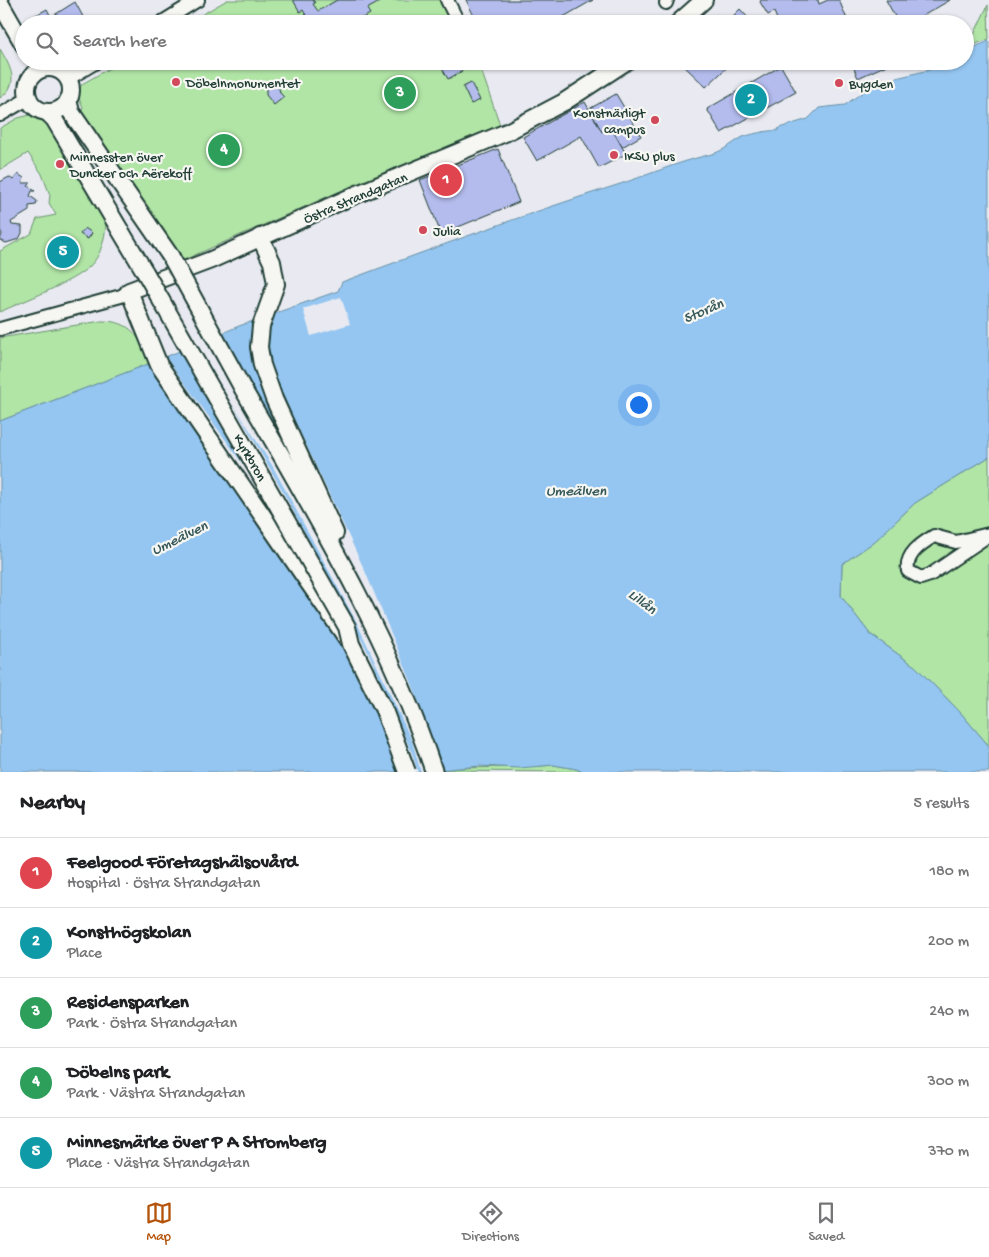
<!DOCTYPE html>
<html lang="en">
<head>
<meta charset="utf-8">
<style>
  body { margin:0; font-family:"Gochi Hand",sans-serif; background:#f2f2f2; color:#202124 }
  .you { position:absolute; left:638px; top:404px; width:18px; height:18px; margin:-12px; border:4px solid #fff; border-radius:50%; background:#1a73e8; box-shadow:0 0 0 8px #1a73e833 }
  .badge { display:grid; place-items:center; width:32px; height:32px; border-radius:50%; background:#b45309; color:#fff; font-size:16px; font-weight:700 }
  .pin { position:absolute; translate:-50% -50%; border:2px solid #fff; box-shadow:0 1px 5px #0006 }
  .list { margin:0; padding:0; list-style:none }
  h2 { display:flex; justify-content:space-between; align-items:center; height:65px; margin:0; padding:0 20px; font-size:21px }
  h2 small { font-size:16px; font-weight:400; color:#757577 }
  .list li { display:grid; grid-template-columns:32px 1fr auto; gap:15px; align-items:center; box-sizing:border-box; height:70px; padding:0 20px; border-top:1px solid #e0e0e0 }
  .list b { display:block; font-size:19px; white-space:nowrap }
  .list p { margin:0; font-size:16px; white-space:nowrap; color:#757577 }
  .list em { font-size:16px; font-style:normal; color:#757577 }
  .icon { flex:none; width:28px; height:28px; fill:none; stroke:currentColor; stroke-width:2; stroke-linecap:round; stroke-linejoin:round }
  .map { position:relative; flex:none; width:989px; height:772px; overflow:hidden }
  .search { position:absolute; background:#fff; box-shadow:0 1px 4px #0004; left:15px; right:15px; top:15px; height:55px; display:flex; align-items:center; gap:12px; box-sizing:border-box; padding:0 18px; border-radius:28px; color:#757577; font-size:19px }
  .sheet { height:415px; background:#fff }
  nav { display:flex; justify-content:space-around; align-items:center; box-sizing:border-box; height:70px; border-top:1px solid #e0e0e0; background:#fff; font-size:14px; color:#757577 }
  nav a { display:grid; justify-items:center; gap:2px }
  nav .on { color:#b45309 }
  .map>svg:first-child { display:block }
  .green { fill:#b1e5a6; stroke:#68916d }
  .water { fill:#95c6f1; stroke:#668fa5 }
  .pier { fill:#e9eaf1 }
  .building { fill:#b4bced; stroke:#1f3d34 }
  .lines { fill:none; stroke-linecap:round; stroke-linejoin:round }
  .minor-casing { stroke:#1f3d34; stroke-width:16 }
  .tertiary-casing { stroke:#1f3d34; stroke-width:20 }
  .minor { stroke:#f6f6f2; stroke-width:12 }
  .tertiary { stroke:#f6f6f2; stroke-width:16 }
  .tertiary-bridge-casing { stroke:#1f3d34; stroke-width:20; stroke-linecap:butt }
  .tertiary-bridge { stroke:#f6f6f2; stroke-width:16 }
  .poi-dot { fill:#d1495b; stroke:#f6f6f2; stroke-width:2 }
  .labels { text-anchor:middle; stroke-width:4.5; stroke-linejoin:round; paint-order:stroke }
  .poi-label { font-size:14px; fill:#1f3d34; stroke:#f6f6f2; text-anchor:start }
  .street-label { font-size:14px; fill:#1f3d34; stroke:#f6f6f2 }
  .water-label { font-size:15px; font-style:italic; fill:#37585a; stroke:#f6f6f2 }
</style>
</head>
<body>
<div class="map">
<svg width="989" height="772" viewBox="0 0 989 772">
  <rect width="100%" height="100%" fill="#e9eaf1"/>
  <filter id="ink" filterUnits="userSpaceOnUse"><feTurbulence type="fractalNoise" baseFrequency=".02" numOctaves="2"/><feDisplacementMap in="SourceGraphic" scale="10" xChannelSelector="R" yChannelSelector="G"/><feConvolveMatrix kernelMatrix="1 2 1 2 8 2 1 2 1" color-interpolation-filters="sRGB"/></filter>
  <g filter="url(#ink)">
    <g class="green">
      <path d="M 227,0 L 447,0 L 459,24 L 186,24 Z"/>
      <path d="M 988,5 L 989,39 L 968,47 Z"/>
      <path d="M 0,49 C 10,66 21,84 0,98 Z"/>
      <path d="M 122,61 L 478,61 L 500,125 L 361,182 L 179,262 L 81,112 L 83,107 L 77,94 L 82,84 Z"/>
      <path d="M 30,115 L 46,119 L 52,128 L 106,224 C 105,238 101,256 90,266 C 72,283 23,301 0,312 L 0,251 L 31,234 L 37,219 L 56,215 L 49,203 L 50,195 L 42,174 L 28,153 L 0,170 L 0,128 L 18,118 Z"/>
      <path d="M 101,321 C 133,321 138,336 151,363 L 0,421 L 0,338 Z"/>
      <path d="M 989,457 L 989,746 L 959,711 L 916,667 L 870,634 L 841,596 L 842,564 L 874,542 L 915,503 Z"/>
      <path d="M 554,765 L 576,769 L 583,772 L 433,771 C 474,765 513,769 554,765 Z"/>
    </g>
    <path class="water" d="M 989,41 L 989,457 L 915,503 L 874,542 L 842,564 L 841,596 L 870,634 L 916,667 L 959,711 L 989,746 L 989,772 L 583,772 L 576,769 L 554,765 L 519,768 L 480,766 L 417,772 L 0,772 L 0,421 L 151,363 L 239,326 L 338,291 L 342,282 C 432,249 522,215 614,186 C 646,176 675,163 708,155 C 722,152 730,145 741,138 C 746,135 773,129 777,131 L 779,128 L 808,119 L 819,108 L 845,105 L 867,89 L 892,79 L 929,70 L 944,61 L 965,61 L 965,51 Z"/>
    <g class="pier">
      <path d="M 341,297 L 350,324 L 311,336 L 303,309 Z"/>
      <path d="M 268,324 L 267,350 L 278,385 L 365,571 L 413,686 L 443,772 L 421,772 L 412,741 L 358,625 L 272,465 L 233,404 L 281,488 L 369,654 L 412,753 L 418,772 L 397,772 L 383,730 L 350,656 L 151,361 L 164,355 L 245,467 L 200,385 L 193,342 L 220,331 L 288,448 L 266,382 Z"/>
    </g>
    <g class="building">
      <path d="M 293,0 L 313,0 L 315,3 L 313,4 L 318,11 L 337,0 L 383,0 L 367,9 L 370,14 L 353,23 L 350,19 L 343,24 L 311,24 L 303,10 L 300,12 Z"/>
      <path d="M 466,0 L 593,0 L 551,24 L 521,24 L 519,19 L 513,24 L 478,24 Z"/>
      <path d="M 761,0 L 818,0 L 819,4 L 828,0 L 839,0 L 849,24 L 779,24 L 774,12 L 768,15 L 760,2 Z"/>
      <path d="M 886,0 L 950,0 L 909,24 L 899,24 Z"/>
      <path d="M 75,2 L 87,24 L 27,24 L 25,21 L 47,9 L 51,17 Z"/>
      <path d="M 740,9 L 751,21 L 750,24 L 725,24 Z"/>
      <path d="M 438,61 L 456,61 L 462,71 L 448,79 Z"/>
      <path d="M 685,61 L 734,61 L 706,87 L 682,64 Z"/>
      <path d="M 851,61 L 890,61 L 891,63 L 858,78 Z"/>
      <path d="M 781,66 L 796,92 L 721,133 L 707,109 Z"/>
      <path d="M 471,83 L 480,100 L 471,104 L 463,87 Z"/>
      <path d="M 278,84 L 280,93 L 284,97 L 274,105 L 266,95 L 266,87 Z"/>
      <path d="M 616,94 L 641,136 L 622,147 L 611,127 L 602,132 L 589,109 Z"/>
      <path d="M 585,102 L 602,132 L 611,127 L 626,154 L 599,168 L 581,136 L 537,161 L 523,137 Z"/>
      <path d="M 498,149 L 519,202 L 441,234 L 420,180 Z"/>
      <path d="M 18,174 L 24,178 L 22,183 L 31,183 L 28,186 L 35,191 L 32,191 L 30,196 L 37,201 L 36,205 L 29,206 L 29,211 L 11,222 L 12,225 L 22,226 L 22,233 L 19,239 L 6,243 L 0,240 L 2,234 L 0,230 L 0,182 L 9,177 L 13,180 Z"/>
      <path d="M 85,228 L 92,233 L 88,239 L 80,234 Z"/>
    </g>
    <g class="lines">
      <defs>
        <g id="minor">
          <path d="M 447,0 L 459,24"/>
          <path d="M 666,3 L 667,0"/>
          <path d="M 159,24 L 198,0"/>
          <path d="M 68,79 L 98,61"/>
          <path d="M 0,115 L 29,98"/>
          <path d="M 0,329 L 121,296 L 129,291"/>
          <path d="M 989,534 L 956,542 L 934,536 C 921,544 905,554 908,571 L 921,578 L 930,575 L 989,535"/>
        </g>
        <g id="tertiary">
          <path d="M 0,3 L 24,45"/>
          <path d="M 677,24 L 704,0"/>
          <circle cx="49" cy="90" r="22"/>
          <path d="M 68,100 L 71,112 L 171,257"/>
          <path d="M 47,112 L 54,119 L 145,272"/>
          <path d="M 260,237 L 272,262 L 276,284 L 261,326 L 259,347 L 262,365 L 274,399 L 335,533"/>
          <path d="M 243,389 C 314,512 389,636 434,772"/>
          <path d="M 348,640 L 159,365 L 129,291 L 211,260 L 353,196 L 507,132 L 564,102 L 627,61"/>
        </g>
      </defs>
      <use href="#minor" class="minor-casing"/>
      <use href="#tertiary" class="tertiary-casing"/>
      <use href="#minor" class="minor"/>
      <use href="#tertiary" class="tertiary"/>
      <defs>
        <g id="tertiary-bridge">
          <path d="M 171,257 L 243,389"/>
          <path d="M 145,272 L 347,627 L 351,644 L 384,710 L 407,772"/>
        </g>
      </defs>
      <use href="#tertiary-bridge" class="tertiary-bridge-casing"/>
      <use href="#tertiary-bridge" class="tertiary-bridge"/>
    </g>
  </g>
  <g class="poi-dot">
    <circle cx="176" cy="82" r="5"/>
    <circle cx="839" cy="83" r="5"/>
    <circle cx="655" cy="120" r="5"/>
    <circle cx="614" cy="155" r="5"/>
    <circle cx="60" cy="164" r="5"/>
    <circle cx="423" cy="230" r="5"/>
  </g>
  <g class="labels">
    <g class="poi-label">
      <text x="186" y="87">Döbelnmonumentet</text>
      <text x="849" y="88">Bygden</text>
      <text x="645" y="117" text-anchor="end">Konstnärligt<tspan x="645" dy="16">campus</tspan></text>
      <text x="624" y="160">IKSU plus</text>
      <text x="70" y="161">Minnessten över<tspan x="70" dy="16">Duncker och Aërekoff</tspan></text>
      <text x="433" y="235">Julia</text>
    </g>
    <g class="street-label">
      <text transform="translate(355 197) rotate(-23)" y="5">Östra Strandgatan</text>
      <text transform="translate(251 457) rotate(60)" y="5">Kyrkbron</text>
    </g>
    <g class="water-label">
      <text transform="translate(703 310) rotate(-23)" y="5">Storån</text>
      <text x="576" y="495">Umeälven</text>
      <text transform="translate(179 537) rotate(-26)" y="5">Umeälven</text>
      <text transform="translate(643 601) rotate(37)" y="5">Lillån</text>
    </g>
  </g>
</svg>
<div class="you"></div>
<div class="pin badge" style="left:446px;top:180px;background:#e0444e">1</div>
<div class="pin badge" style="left:751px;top:100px;background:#0f9aa8">2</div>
<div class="pin badge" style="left:400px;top:93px;background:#2e9e5b">3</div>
<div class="pin badge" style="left:224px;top:150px;background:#2e9e5b">4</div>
<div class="pin badge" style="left:63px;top:252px;background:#0f9aa8">5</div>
<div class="search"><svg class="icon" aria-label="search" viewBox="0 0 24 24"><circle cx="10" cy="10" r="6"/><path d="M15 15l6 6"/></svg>Search here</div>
</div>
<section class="sheet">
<h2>Nearby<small>5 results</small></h2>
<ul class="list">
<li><span class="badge" style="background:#e0444e">1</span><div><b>Feelgood Företagshälsovård</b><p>Hospital · Östra Strandgatan</p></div><em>180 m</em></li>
<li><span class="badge" style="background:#0f9aa8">2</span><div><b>Konsthögskolan</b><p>Place</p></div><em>200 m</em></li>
<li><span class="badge" style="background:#2e9e5b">3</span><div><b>Residensparken</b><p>Park · Östra Strandgatan</p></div><em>240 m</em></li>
<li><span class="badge" style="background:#2e9e5b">4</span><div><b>Döbelns park</b><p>Park · Västra Strandgatan</p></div><em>300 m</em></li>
<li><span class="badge" style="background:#0f9aa8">5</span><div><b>Minnesmärke över P A Stromberg</b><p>Place · Västra Strandgatan</p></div><em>370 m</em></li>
</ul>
</section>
<nav>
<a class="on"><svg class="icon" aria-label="map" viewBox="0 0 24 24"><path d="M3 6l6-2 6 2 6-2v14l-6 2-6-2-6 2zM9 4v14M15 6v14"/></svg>Map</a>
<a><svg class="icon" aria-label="directions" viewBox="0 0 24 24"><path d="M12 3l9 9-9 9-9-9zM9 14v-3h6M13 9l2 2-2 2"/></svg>Directions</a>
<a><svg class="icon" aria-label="saved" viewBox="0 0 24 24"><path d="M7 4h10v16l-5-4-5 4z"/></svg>Saved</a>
</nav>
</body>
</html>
